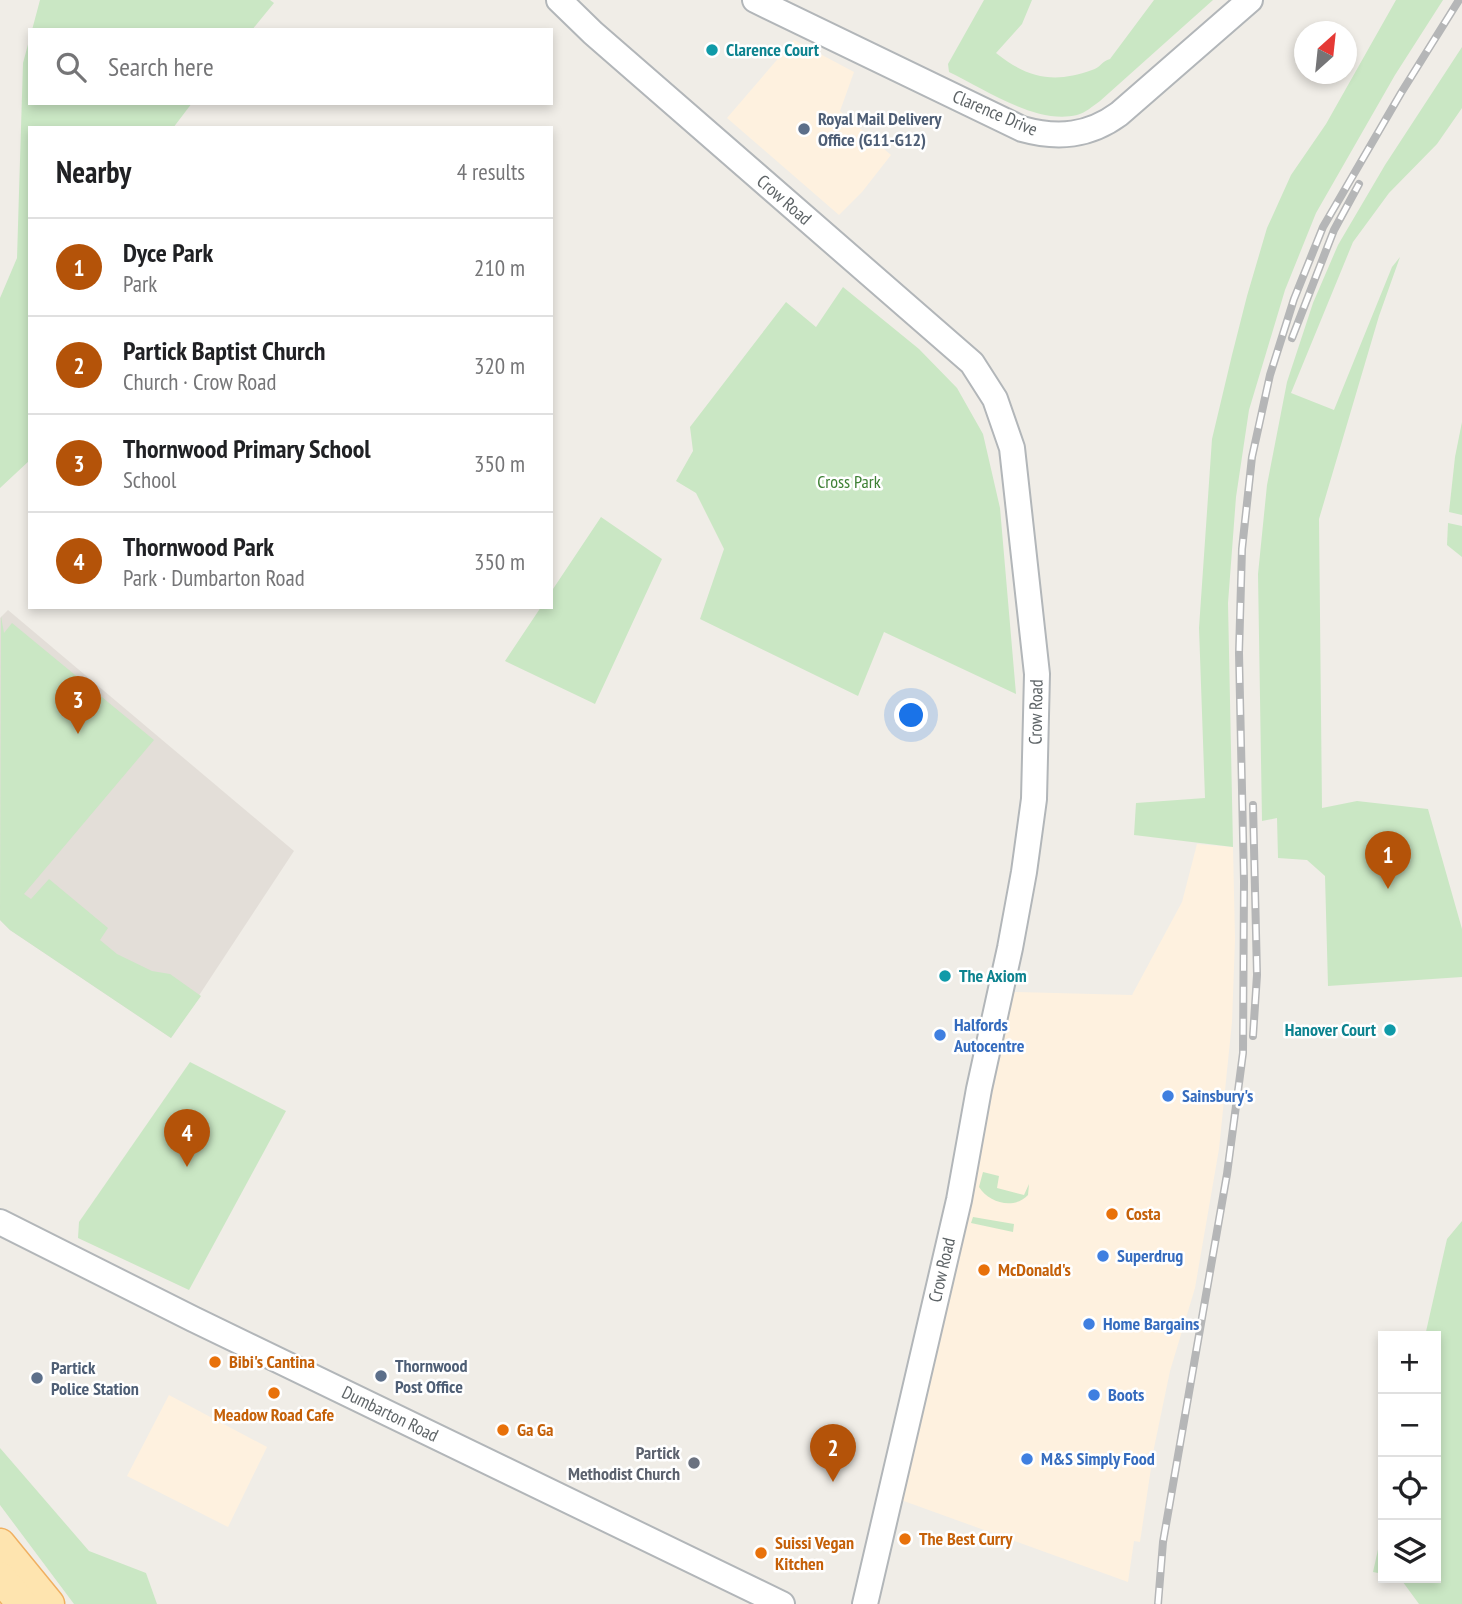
<!DOCTYPE html>
<html lang="en">
<head>
<meta charset="utf-8">
<style>
  body { margin:0; font-family:"PT Sans Narrow",sans-serif; background:#f2f2f2; color:#202124 }
  .controls { position:absolute; right:21px; bottom:21px; display:grid; overflow:hidden; border-radius:0px; box-shadow:0 4px 10px #0003 }
  .controls button { width:63px; height:63px; display:grid; place-items:center; padding:0; border:0; border-bottom:2px solid #e0e0e0; background:#fff; color:#202124; font:35px sans-serif }
  .compass { position:absolute; left:1294px; top:21px; width:63px; height:63px; border-radius:50%; background:#fff; box-shadow:0 4px 10px #0003; rotate:27deg }
  .you { position:absolute; left:912px; top:716px; width:24px; height:24px; margin:-18px; border:5px solid #fff; border-radius:50%; background:#1a73e8; box-shadow:0 0 0 10px #1a73e833 }
  .badge { display:grid; place-items:center; width:46px; height:46px; border-radius:50%; background:#b45309; color:#fff; font-size:23px; font-weight:700 }
  .pin { position:absolute; translate:-50% -58px; filter:drop-shadow(0 2px 4px #0008) }
  .pin::after { content:''; position:absolute; top:37px; width:24px; height:21px; background:inherit; clip-path:polygon(0 0,100% 0,50% 100%) }
  .list { margin:0; padding:0; list-style:none }
  h2 { display:flex; justify-content:space-between; align-items:center; height:91px; margin:0; padding:0 28px; font-size:30px }
  h2 small { font-size:23px; font-weight:400; color:#757577 }
  .list li { display:grid; grid-template-columns:46px 1fr auto; gap:21px; align-items:center; box-sizing:border-box; height:98px; padding:0 28px; border-top:2px solid #e0e0e0 }
  .list b { display:block; font-size:26px; white-space:nowrap }
  .list p { margin:0; font-size:23px; white-space:nowrap; color:#757577 }
  .list em { font-size:23px; font-style:normal; color:#757577 }
  .icon { flex:none; width:38px; height:38px; fill:none; stroke:currentColor; stroke-width:2; stroke-linecap:round; stroke-linejoin:round }
  .map { position:relative; flex:none; width:1462px; height:1604px; overflow:hidden }
  .search { position:absolute; background:#fff; box-shadow:0 4px 10px #0003; left:28px; top:28px; width:525px; height:77px; display:flex; align-items:center; gap:18px; box-sizing:border-box; padding:0 24px; border-radius:0px; color:#757577; font-size:26px }
  .panel { position:absolute; background:#fff; box-shadow:0 4px 10px #0003; left:28px; top:126px; width:525px; height:483px; border-radius:0px }
  .map>svg:first-child { display:block }
  .commercial { fill:#fef1df }
  .education { fill:#e3ded8 }
  .green { fill:#cae7c4 }
  .lines { fill:none; stroke-linecap:round; stroke-linejoin:round }
  .minor-casing { stroke:#b2b6b9; stroke-width:28 }
  .major-casing { stroke:#f0b061; stroke-width:33 }
  .minor { stroke:#fff; stroke-width:24 }
  .major { stroke:#fee4af; stroke-width:30 }
  .rail-casing { stroke:#b5b6b7; stroke-width:8 }
  .rail { stroke:#fff; stroke-width:5; stroke-dasharray:16; stroke-linecap:butt }
  .culture-dot { fill:#0f9aa8; stroke:#fff; stroke-width:2.5 }
  .service-dot { fill:#5c6f8a; stroke:#fff; stroke-width:2.5 }
  .shop-dot { fill:#3f7fe0; stroke:#fff; stroke-width:2.5 }
  .food-dot { fill:#e8710a; stroke:#fff; stroke-width:2.5 }
  .worship-dot { fill:#6b7280; stroke:#fff; stroke-width:2.5 }
  .labels { text-anchor:middle; stroke-width:5; stroke-linejoin:round; paint-order:stroke }
  .culture-label { font-size:18px; font-weight:bold; fill:#0d838f; stroke:#fff; text-anchor:start }
  .street-label { font-size:18px; fill:#5e6467; stroke:#fff }
  .service-label { font-size:18px; font-weight:bold; fill:#4e5e75; stroke:#fff; text-anchor:start }
  .park-label { font-size:18px; fill:#3e8035; stroke:#fff }
  .shop-label { font-size:18px; font-weight:bold; fill:#366cbe; stroke:#fff; text-anchor:start }
  .food-label { font-size:18px; font-weight:bold; fill:#c56008; stroke:#fff; text-anchor:start }
  .worship-label { font-size:18px; font-weight:bold; fill:#5b616d; stroke:#fff; text-anchor:end }
</style>
</head>
<body>
<div class="map">
<svg width="1462" height="1604" viewBox="0 0 1462 1604">
  <rect width="100%" height="100%" fill="#f0ede7"/>
  <g class="commercial">
    <path d="M 794,40 L 854,72 L 840,111 L 891,155 L 862,192 L 839,215 L 727,118 Z"/>
    <path d="M 1197,844 L 1233,847 L 1235,940 L 1232,1022 L 1219,1149 L 1195,1288 L 1170,1371 L 1154,1448 L 1140,1542 L 1134,1541 L 1128,1582 L 901,1500 L 944,1320 L 1014,992 L 1132,995 L 1182,902 Z"/>
    <path d="M 169,1395 L 267,1447 L 228,1527 L 127,1476 Z"/>
  </g>
  <path class="education" d="M 8,610 L 294,851 L 171,1038 L 10,930 L 0,920 L 0,618 Z"/>
  <g class="green">
    <path d="M 40,0 L 270,0 L 274,3 L 252,30 L 32,30 Z"/>
    <path d="M 984,0 L 1032,0 L 1022,24 L 996,53 C 1027,78 1054,84 1092,70 C 1100,68 1102,61 1110,59 L 1154,0 L 1213,0 L 1100,101 C 1093,106 1085,113 1077,115 C 1036,125 985,89 949,72 L 948,64 Z"/>
    <path d="M 1396,0 L 1443,0 L 1395,75 L 1316,213 L 1285,290 L 1249,410 L 1236,497 L 1228,603 L 1233,847 L 1134,835 L 1136,803 L 1205,798 L 1199,628 L 1212,439 L 1232,355 L 1247,296 L 1267,228 L 1291,175 L 1326,124 Z"/>
    <path d="M 30,37 L 30,103 L 192,103 L 173,128 L 30,128 L 30,460 L 0,488 L 0,298 L 17,258 L 23,63 Z"/>
    <path d="M 1462,47 L 1462,108 L 1437,144 L 1389,193 L 1353,242 L 1291,393 L 1334,410 L 1392,267 L 1400,257 L 1379,316 L 1319,519 L 1322,808 L 1357,801 L 1428,809 L 1462,929 L 1462,977 L 1328,986 L 1325,876 L 1307,860 L 1278,858 L 1277,818 L 1262,821 L 1258,574 L 1267,485 L 1287,382 L 1313,303 L 1338,245 L 1385,165 Z"/>
    <path d="M 843,287 L 919,349 L 957,388 L 983,434 L 1000,508 L 1016,694 L 884,632 L 858,696 L 700,619 L 724,549 L 696,493 L 676,481 L 693,451 L 690,427 L 786,302 L 816,327 Z"/>
    <path d="M 1462,422 L 1462,515 L 1449,512 L 1455,457 Z"/>
    <path d="M 601,517 L 662,559 L 595,704 L 505,661 L 541,607 L 551,607 L 551,592 Z"/>
    <path d="M 1448,523 L 1462,526 L 1462,557 L 1447,545 Z"/>
    <path d="M 1,616 L 4,633 L 12,623 L 154,740 L 24,894 L 31,899 L 49,879 L 108,928 L 100,940 L 117,954 L 152,971 L 170,974 L 201,996 L 171,1038 L 10,930 L 0,920 Z"/>
    <path d="M 190,1062 L 286,1111 L 189,1290 L 78,1238 L 79,1222 Z"/>
    <path d="M 983,1172 L 999,1176 L 997,1188 L 1024,1195 L 1029,1184 L 1028,1195 C 1014,1210 989,1203 979,1187 Z"/>
    <path d="M 973,1217 L 1014,1224 L 1013,1232 L 971,1223 Z"/>
    <path d="M 1462,1221 L 1462,1604 L 1419,1604 L 1400,1578 L 1436,1578 L 1436,1336 L 1425,1336 L 1447,1239 Z"/>
    <path d="M 0,1448 L 89,1551 L 146,1573 L 157,1604 L 74,1604 L 0,1505 Z"/>
    <path d="M 1383,1527 L 1383,1574 L 1373,1572 Z"/>
  </g>
  <g class="lines">
    <defs>
      <g id="minor">
        <path d="M 559,0 L 593,33 L 972,363 L 995,399 L 1012,448 L 1037,674 L 1034,799 L 1024,872 L 1010,948 L 979,1089 L 959,1200 L 865,1604"/>
        <path d="M 755,0 L 1022,129 C 1058,139 1089,136 1119,114 L 1250,0"/>
        <path d="M 0,1222 L 193,1319 L 782,1604"/>
      </g>
      <g id="major">
        <path d="M 0,1544 L 49,1604"/>
        <path d="M 0,1577 L 22,1604"/>
      </g>
    </defs>
    <use href="#minor" class="minor-casing"/>
    <use href="#major" class="major-casing"/>
    <use href="#minor" class="minor"/>
    <use href="#major" class="major"/>
    <defs>
      <g id="rail">
        <path d="M 1292,338 L 1334,230 L 1359,184"/>
        <path d="M 1253,1036 L 1257,975 L 1253,805"/>
        <path d="M 1158,1604 L 1163,1542 L 1227,1174 L 1243,1053 L 1244,881 L 1239,653 L 1242,549 L 1252,457 L 1270,375 L 1294,299 L 1323,227 L 1401,93 L 1459,0"/>
      </g>
    </defs>
    <use href="#rail" class="rail-casing"/>
    <use href="#rail" class="rail"/>
  </g>
  <g class="culture-dot">
    <circle cx="712" cy="50" r="7"/>
    <circle cx="945" cy="976" r="7"/>
    <circle cx="1390" cy="1030" r="7"/>
  </g>
  <g class="service-dot">
    <circle cx="804" cy="129" r="7"/>
    <circle cx="381" cy="1376" r="7"/>
    <circle cx="37" cy="1378" r="7"/>
  </g>
  <g class="shop-dot">
    <circle cx="940" cy="1035" r="7"/>
    <circle cx="1168" cy="1096" r="7"/>
    <circle cx="1103" cy="1256" r="7"/>
    <circle cx="1089" cy="1324" r="7"/>
    <circle cx="1094" cy="1395" r="7"/>
    <circle cx="1027" cy="1459" r="7"/>
  </g>
  <g class="food-dot">
    <circle cx="1112" cy="1214" r="7"/>
    <circle cx="984" cy="1270" r="7"/>
    <circle cx="215" cy="1362" r="7"/>
    <circle cx="274" cy="1393" r="7"/>
    <circle cx="503" cy="1430" r="7"/>
    <circle cx="905" cy="1539" r="7"/>
    <circle cx="761" cy="1553" r="7"/>
  </g>
  <circle class="worship-dot" cx="694" cy="1463" r="7"/>
  <g class="labels">
    <g class="culture-label">
      <text x="726" y="56">Clarence Court</text>
      <text x="959" y="982">The Axiom</text>
      <text x="1376" y="1036" text-anchor="end">Hanover Court</text>
    </g>
    <g class="street-label">
      <text transform="translate(995 113) rotate(23)" y="6">Clarence Drive</text>
      <text transform="translate(784 200) rotate(41)" y="6">Crow Road</text>
      <text transform="translate(1036 712) rotate(-89)" y="6">Crow Road</text>
      <text transform="translate(942 1270) rotate(-77)" y="6">Crow Road</text>
      <text transform="translate(390 1414) rotate(26)" y="6">Dumbarton Road</text>
    </g>
    <g class="service-label">
      <text x="818" y="125">Royal Mail Delivery<tspan x="818" dy="21">Office (G11-G12)</tspan></text>
      <text x="395" y="1372">Thornwood<tspan x="395" dy="21">Post Office</tspan></text>
      <text x="51" y="1374">Partick<tspan x="51" dy="21">Police Station</tspan></text>
    </g>
    <g class="park-label">
      <text x="849" y="488">Cross Park</text>
    </g>
    <g class="shop-label">
      <text x="954" y="1031">Halfords<tspan x="954" dy="21">Autocentre</tspan></text>
      <text x="1182" y="1102">Sainsbury's</text>
      <text x="1117" y="1262">Superdrug</text>
      <text x="1103" y="1330">Home Bargains</text>
      <text x="1108" y="1401">Boots</text>
      <text x="1041" y="1465">M&amp;S Simply Food</text>
    </g>
    <g class="food-label">
      <text x="1126" y="1220">Costa</text>
      <text x="998" y="1276">McDonald's</text>
      <text x="229" y="1368">Bibi's Cantina</text>
      <text x="274" y="1421" text-anchor="middle">Meadow Road Cafe</text>
      <text x="517" y="1436">Ga Ga</text>
      <text x="919" y="1545">The Best Curry</text>
      <text x="775" y="1549">Suissi Vegan<tspan x="775" dy="21">Kitchen</tspan></text>
    </g>
    <g class="worship-label">
      <text x="680" y="1459">Partick<tspan x="680" dy="21">Methodist Church</tspan></text>
    </g>
  </g>
</svg>
<div class="controls">
<button>+</button>
<button>−</button>
<button><svg class="icon" aria-label="locate" viewBox="0 0 24 24"><circle cx="12" cy="12" r="6"/><path d="M12 2v4M12 18v4M2 12h4M18 12h4"/></svg></button>
<button><svg class="icon" aria-label="layers" viewBox="0 0 24 24"><path d="M12 4l9 5-9 5-9-5zM3 14l9 5 9-5"/></svg></button>
</div>
<svg class="compass" viewBox="-18 -18 36 36"><path d="M0-13l5 13h-10z" fill="#e53935"/><path d="M0 13l5-13h-10z" fill="#757577"/></svg>
<div class="you"></div>
<div class="pin badge" style="left:1388px;top:889px">1</div>
<div class="pin badge" style="left:833px;top:1482px">2</div>
<div class="pin badge" style="left:78px;top:734px">3</div>
<div class="pin badge" style="left:187px;top:1167px">4</div>
<div class="search"><svg class="icon" aria-label="search" viewBox="0 0 24 24"><circle cx="10" cy="10" r="6"/><path d="M15 15l6 6"/></svg>Search here</div>
<section class="panel">
<h2>Nearby<small>4 results</small></h2>
<ul class="list">
<li><span class="badge">1</span><div><b>Dyce Park</b><p>Park</p></div><em>210 m</em></li>
<li><span class="badge">2</span><div><b>Partick Baptist Church</b><p>Church · Crow Road</p></div><em>320 m</em></li>
<li><span class="badge">3</span><div><b>Thornwood Primary School</b><p>School</p></div><em>350 m</em></li>
<li><span class="badge">4</span><div><b>Thornwood Park</b><p>Park · Dumbarton Road</p></div><em>350 m</em></li>
</ul>
</section>
</div>
</body>
</html>
